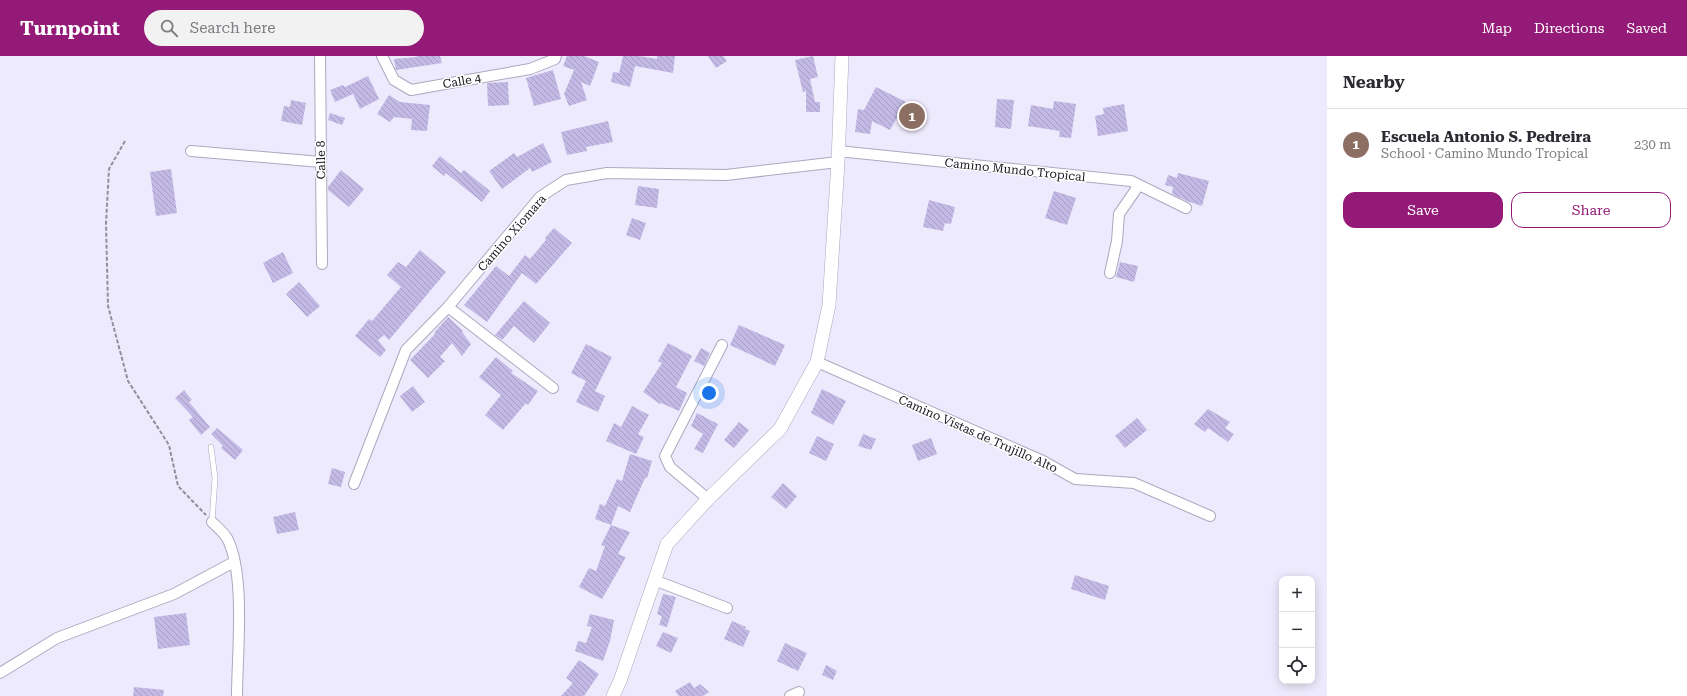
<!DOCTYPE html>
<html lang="en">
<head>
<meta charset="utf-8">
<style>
  body { margin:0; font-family:"Roboto Serif",serif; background:#f2f2f3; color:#2b2b33 }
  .controls { position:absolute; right:12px; bottom:12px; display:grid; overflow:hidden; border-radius:8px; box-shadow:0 2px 10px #0003 }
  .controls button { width:36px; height:36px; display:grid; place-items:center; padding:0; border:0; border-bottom:1px solid #e1e1e2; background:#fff; color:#2b2b33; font:20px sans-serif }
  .you { position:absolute; left:709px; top:337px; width:14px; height:14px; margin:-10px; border:3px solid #fff; border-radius:50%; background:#1a73e8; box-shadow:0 0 0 6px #1a73e833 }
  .badge { display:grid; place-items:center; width:26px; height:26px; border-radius:50%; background:#931a77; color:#fff; font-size:13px; font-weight:700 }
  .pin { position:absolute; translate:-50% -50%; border:2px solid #fff; box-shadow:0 1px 4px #0006 }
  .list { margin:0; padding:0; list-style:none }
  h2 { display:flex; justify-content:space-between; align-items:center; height:52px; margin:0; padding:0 16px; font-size:17px }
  h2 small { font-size:13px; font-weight:400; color:#7c7c81 }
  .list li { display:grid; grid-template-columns:26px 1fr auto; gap:12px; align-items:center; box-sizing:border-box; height:72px; padding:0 16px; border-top:1px solid #e1e1e2 }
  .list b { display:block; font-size:15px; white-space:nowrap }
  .list p { margin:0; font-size:13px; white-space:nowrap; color:#7c7c81 }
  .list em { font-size:13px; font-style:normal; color:#7c7c81 }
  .actions { display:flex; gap:8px; padding:12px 16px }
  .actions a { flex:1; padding:9px 0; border:1px solid #931a77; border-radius:12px; text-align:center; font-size:14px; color:#931a77 }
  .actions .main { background:#931a77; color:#fff }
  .icon { flex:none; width:22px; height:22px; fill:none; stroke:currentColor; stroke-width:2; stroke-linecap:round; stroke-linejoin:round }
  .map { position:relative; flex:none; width:1327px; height:640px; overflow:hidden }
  header { display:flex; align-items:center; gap:24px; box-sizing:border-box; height:56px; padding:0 20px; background:#931a77; color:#fff }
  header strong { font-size:19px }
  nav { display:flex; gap:22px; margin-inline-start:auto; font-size:14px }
  .search { width:280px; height:36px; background:#f2f2f3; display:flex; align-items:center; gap:10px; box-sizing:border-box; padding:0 14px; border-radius:22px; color:#7c7c81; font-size:15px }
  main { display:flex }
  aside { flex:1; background:#fff }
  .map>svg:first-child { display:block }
  .building { fill:url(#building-back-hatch) }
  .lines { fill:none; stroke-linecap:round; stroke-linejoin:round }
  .service-casing { stroke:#ada8be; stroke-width:6 }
  .minor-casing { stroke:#ada8be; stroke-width:12 }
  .tertiary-casing { stroke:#ada8be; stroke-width:14 }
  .path { stroke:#928f9d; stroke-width:2; stroke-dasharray:4 2; stroke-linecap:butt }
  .service { stroke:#fff; stroke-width:5 }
  .minor { stroke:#fff; stroke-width:10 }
  .tertiary { stroke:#fff; stroke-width:13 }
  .labels { text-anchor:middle; stroke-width:3; stroke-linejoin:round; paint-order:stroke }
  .street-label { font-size:12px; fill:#17151d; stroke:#fff }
</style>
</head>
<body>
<header>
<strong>Turnpoint</strong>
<div class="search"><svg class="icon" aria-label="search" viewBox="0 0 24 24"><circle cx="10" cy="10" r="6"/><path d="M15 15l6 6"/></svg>Search here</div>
<nav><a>Map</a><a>Directions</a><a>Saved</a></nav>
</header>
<main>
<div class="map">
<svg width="1327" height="640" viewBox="0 0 1327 640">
  <defs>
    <pattern id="building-back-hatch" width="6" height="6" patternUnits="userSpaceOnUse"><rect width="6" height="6" fill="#c3b9e5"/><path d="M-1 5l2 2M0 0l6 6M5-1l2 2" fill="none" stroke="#a79ec4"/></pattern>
  </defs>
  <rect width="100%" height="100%" fill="#eeeafd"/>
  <g class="building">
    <path d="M 417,0 L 440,0 L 442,7 L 396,14 L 394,3 L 417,1 Z"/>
    <path d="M 567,0 L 584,0 L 599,6 L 590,30 L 581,26 L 587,44 L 569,50 L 564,38 L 574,14 L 563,10 Z"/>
    <path d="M 623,0 L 639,0 L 657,3 L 657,0 L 675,0 L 673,17 L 635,10 L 630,31 L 611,26 L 613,16 L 619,17 Z"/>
    <path d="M 708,0 L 723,0 L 727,5 L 716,12 Z"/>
    <path d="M 813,0 L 818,21 L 810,23 L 815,46 L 820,46 L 820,56 L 806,56 L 806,35 L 803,36 L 795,4 Z"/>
    <path d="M 553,14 L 561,43 L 534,50 L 526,22 Z"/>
    <path d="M 368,20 L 379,43 L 360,53 L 353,38 L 335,46 L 330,34 L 343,29 L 345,31 Z"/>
    <path d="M 508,26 L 509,49 L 488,50 L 487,27 Z"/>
    <path d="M 876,31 L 906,46 L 890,74 L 872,65 L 870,78 L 855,76 L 858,53 L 864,54 Z"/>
    <path d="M 389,39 L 400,46 L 430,49 L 427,75 L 411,74 L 412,63 L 394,61 L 390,66 L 377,58 Z"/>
    <path d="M 997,43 L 1014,44 L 1011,73 L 995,71 Z"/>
    <path d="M 291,44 L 306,47 L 302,69 L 281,65 L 284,50 L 290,51 Z"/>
    <path d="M 1054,45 L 1076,48 L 1071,82 L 1059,81 L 1060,75 L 1028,70 L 1031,49 L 1053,53 Z"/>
    <path d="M 1124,48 L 1128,75 L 1098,80 L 1095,60 L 1104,58 L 1103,52 Z"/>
    <path d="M 330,57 L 345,62 L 342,69 L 328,64 Z"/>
    <path d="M 608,65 L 613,86 L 586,91 L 587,95 L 567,99 L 561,76 Z"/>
    <path d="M 543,87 L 552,106 L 532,116 L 530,112 L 502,133 L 489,115 L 514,97 L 517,101 Z"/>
    <path d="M 440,100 L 461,117 L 464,114 L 490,135 L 482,146 L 446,117 L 444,120 L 432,110 Z"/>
    <path d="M 171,113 L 177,157 L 156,160 L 150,116 Z"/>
    <path d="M 341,114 L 364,133 L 349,151 L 328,134 L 328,131 Z"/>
    <path d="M 1178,117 L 1209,125 L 1202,150 L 1187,145 L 1172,138 L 1173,131 L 1165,129 L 1168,119 L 1177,122 Z"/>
    <path d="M 638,130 L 659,133 L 657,152 L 635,149 Z"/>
    <path d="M 1054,135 L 1076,142 L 1067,169 L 1045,162 Z"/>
    <path d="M 929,144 L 955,151 L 951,168 L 945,167 L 943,175 L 923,171 Z"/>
    <path d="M 632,162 L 646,167 L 640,184 L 626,179 Z"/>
    <path d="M 554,172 L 572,187 L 536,228 L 522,217 L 487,266 L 464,249 L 496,210 L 509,220 L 525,199 L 530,203 L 546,184 L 545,182 Z"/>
    <path d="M 420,194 L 446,216 L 389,284 L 384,279 L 378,284 L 386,294 L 380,301 L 355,280 L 369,263 L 372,265 L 401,231 L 387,219 L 398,206 L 406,211 Z"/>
    <path d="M 283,196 L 293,217 L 273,227 L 263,207 Z"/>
    <path d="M 1120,206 L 1138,210 L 1134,226 L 1116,221 Z"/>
    <path d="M 299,226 L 320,250 L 307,261 L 286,238 Z"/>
    <path d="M 524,245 L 550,267 L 534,287 L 514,270 L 502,284 L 495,279 Z"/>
    <path d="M 448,261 L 463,275 L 462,276 L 471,288 L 462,300 L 452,287 L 440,301 L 445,305 L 428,322 L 410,304 L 435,278 L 434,277 Z"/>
    <path d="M 739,269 L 785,289 L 775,310 L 730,289 Z"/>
    <path d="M 668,287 L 692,300 L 676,331 L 687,337 L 679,355 L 661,347 L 660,348 L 643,336 L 662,307 L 658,305 Z"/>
    <path d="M 586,288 L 612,301 L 595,335 L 605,340 L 598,356 L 576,346 L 586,325 L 571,317 Z"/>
    <path d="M 701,292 L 710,297 L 704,310 L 694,305 Z"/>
    <path d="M 496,301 L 513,315 L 511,317 L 538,335 L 528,349 L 526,347 L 503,374 L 485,359 L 501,339 L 479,321 Z"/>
    <path d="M 413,330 L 425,346 L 412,356 L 400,340 Z"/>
    <path d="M 822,333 L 846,345 L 833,369 L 811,357 Z"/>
    <path d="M 184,334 L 192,344 L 189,346 L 210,371 L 201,379 L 189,364 L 193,361 L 175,342 Z"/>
    <path d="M 632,350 L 649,359 L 638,378 L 644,381 L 636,398 L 606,385 L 614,367 L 621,371 Z"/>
    <path d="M 1208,353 L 1230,366 L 1225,372 L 1234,378 L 1228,386 L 1208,372 L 1205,376 L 1194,368 Z"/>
    <path d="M 697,357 L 718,368 L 703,397 L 694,393 L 703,378 L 691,370 Z"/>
    <path d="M 1137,362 L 1147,374 L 1125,392 L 1115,380 Z"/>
    <path d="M 739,366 L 749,374 L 734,392 L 724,384 Z"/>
    <path d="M 217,372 L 243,394 L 235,404 L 221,392 L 223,390 L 211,378 Z"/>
    <path d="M 863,378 L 876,383 L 871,394 L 858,390 Z"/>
    <path d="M 817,380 L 834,388 L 826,405 L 809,397 Z"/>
    <path d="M 931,382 L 937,398 L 918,405 L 912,389 Z"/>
    <path d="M 630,398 L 652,405 L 647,422 L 645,422 L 630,456 L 618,450 L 611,469 L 595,463 L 600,448 L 605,450 L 617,423 L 622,425 Z"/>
    <path d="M 332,412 L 345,416 L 341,431 L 328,428 Z"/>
    <path d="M 783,427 L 797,440 L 786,453 L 771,441 Z"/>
    <path d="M 295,456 L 299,474 L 277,478 L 273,461 Z"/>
    <path d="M 611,469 L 630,476 L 618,498 L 626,501 L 602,543 L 579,531 L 589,512 L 596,515 L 605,490 L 601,489 Z"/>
    <path d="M 1075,519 L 1109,530 L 1105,544 L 1071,533 Z"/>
    <path d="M 663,538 L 676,541 L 667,571 L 659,569 L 662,560 L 657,558 Z"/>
    <path d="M 186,557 L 190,589 L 158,593 L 154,561 Z"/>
    <path d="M 590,558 L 614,564 L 610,585 L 603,605 L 575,595 L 578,585 L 586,587 L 592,571 L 587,570 Z"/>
    <path d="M 732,565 L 746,571 L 745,573 L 750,575 L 743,591 L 724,583 Z"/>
    <path d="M 663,576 L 678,582 L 671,597 L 656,590 Z"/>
    <path d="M 785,587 L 807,597 L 798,615 L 777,605 Z"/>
    <path d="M 579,604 L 599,618 L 584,640 L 561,640 L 573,627 L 566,622 Z"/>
    <path d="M 826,609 L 837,615 L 833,624 L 822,619 Z"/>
    <path d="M 690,626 L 694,632 L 700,628 L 709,636 L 703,640 L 679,640 L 675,635 Z"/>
    <path d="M 134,631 L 164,634 L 163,640 L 133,640 Z"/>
  </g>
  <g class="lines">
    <defs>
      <path id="service" d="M 211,391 L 215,422 L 212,466"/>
      <g id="minor">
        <path d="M 320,0 L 322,208"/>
        <path d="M 382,0 L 394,24 L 411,34 L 530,13 L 555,3 L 556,0"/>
        <path d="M 191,95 L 321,106"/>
        <path d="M 838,95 L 1131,125 L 1186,152"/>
        <path d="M 1110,217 L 1117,185 L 1119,158 L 1139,129"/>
        <path d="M 448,251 L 553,332"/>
        <path d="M 817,306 L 1043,405 L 1075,423 L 1134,427 L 1210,460"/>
        <path d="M 354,428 L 406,294 L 448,251 L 540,141 L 566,124 L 607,117 L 726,119 L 838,106"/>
        <path d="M 708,443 L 670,411 L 665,400 L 722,289"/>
        <path d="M 212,466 C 217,471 223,476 227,482 C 246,518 237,598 237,640"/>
        <path d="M 654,524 L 727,552"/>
        <path d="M 0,617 L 57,582 L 174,538 L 234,506"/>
        <path d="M 790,640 L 799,636"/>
      </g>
      <path id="tertiary" d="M 613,640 L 620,625 L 667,488 L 708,443 L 780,373 L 817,306 L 829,249 L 838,106 L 842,0"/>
    </defs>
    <use href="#service" class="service-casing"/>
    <use href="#minor" class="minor-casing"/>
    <use href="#tertiary" class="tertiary-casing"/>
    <path class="path" d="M 125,85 L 109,113 L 106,167 L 108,250 L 128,325 L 169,389 L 178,430 L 206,459"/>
    <use href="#service" class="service"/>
    <use href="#minor" class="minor"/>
    <use href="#tertiary" class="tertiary"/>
  </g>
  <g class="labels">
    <g class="street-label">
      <text transform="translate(462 25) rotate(-10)" y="4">Calle 4</text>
      <text transform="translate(321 104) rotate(-91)" y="4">Calle 8</text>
      <text transform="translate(1015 114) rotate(6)" y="4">Camino Mundo Tropical</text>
      <text transform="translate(512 177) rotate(-49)" y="4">Camino Xiomara</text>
      <text transform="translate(978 378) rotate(24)" y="4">Camino Vistas de Trujillo Alto</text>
    </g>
  </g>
</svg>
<div class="controls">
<button>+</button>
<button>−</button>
<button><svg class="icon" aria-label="locate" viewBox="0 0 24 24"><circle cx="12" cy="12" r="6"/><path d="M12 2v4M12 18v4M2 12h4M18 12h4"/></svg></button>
</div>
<div class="you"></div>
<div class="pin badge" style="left:912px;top:60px;background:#8d6e63">1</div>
</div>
<aside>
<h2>Nearby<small></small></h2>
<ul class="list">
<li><span class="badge" style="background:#8d6e63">1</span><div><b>Escuela Antonio S. Pedreira</b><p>School · Camino Mundo Tropical</p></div><em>230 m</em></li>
</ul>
<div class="actions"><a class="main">Save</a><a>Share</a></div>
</aside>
</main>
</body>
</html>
